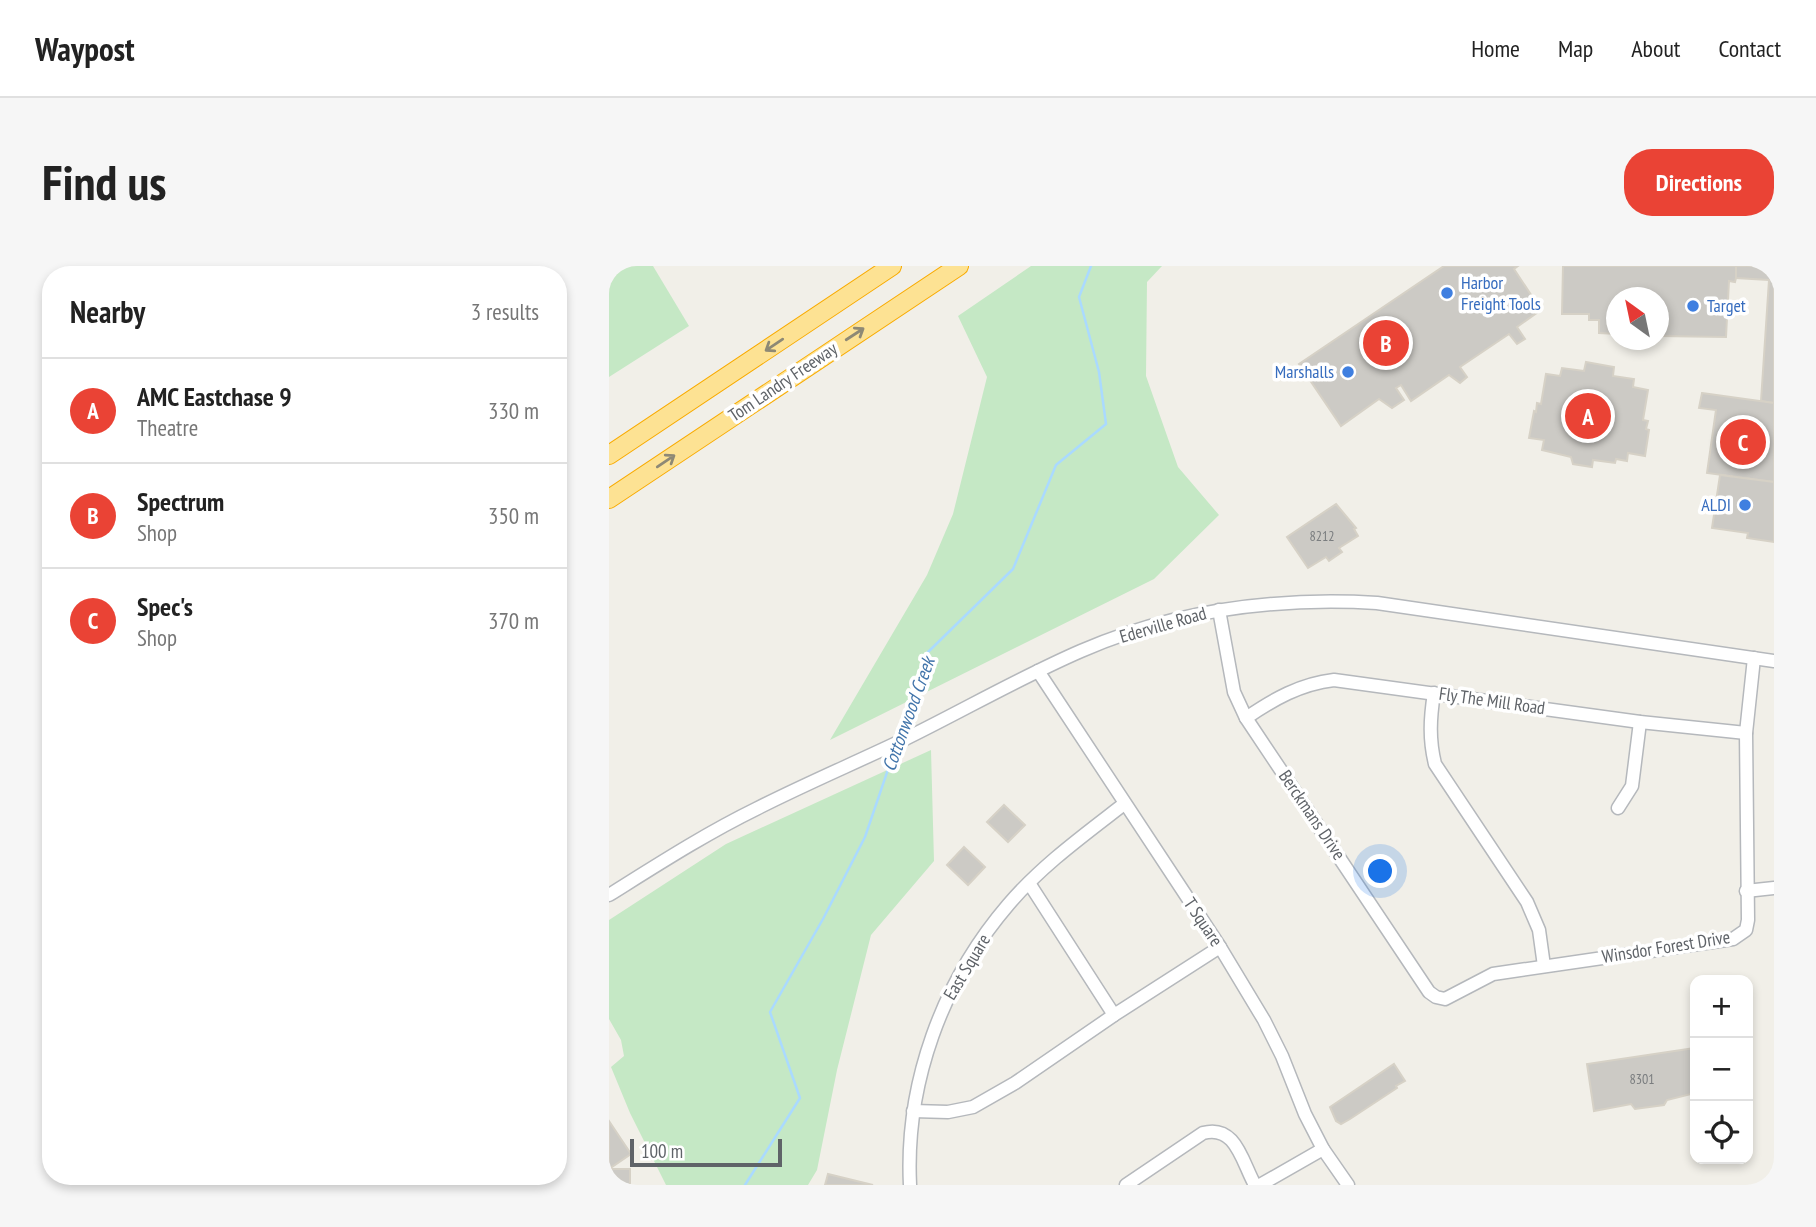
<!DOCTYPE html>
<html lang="en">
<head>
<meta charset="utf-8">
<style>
  body { margin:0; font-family:"PT Sans Narrow",sans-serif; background:#f6f6f6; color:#222 }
  .controls { position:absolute; right:21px; bottom:21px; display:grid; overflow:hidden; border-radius:14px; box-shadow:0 4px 10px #0003 }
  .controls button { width:63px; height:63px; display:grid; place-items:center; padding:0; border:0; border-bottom:2px solid #e0e0e0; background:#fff; color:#222; font:35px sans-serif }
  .compass { position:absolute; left:997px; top:21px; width:63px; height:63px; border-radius:50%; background:#fff; box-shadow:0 4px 10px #0003; rotate:327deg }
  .scale { position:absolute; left:21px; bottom:18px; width:152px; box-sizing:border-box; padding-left:7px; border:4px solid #5f6368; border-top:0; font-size:19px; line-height:24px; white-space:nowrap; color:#5f6368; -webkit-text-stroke:5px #fff; paint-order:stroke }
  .you { position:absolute; left:772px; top:606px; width:24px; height:24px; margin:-18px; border:5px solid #fff; border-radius:50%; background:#1a73e8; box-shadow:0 0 0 10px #1a73e833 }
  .badge { display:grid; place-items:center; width:46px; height:46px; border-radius:50%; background:#ea4335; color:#fff; font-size:23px; font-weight:700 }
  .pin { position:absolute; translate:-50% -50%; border:4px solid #fff; box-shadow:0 2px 7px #0006 }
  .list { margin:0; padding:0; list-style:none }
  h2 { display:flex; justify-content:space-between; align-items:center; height:91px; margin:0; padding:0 28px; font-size:30px }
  h2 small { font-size:23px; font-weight:400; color:#767676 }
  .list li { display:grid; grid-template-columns:46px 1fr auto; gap:21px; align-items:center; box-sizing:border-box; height:105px; padding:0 28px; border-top:2px solid #e0e0e0 }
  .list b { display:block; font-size:26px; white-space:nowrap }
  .list p { margin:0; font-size:23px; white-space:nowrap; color:#767676 }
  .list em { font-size:23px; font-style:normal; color:#767676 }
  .icon { flex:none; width:38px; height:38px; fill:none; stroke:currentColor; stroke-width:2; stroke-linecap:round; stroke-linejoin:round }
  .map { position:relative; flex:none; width:1165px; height:919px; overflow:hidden; border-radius:28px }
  header { display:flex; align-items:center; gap:42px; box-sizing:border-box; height:98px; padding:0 35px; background:#fff; border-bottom:2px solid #e0e0e0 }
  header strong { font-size:33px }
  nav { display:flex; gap:38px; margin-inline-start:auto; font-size:24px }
  .intro { display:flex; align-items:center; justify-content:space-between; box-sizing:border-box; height:168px; padding:0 42px }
  h1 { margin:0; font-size:49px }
  .button { padding:18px 32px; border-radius:28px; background:#ea4335; color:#fff; font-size:24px; font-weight:700 }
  main { display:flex; gap:42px; padding:0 42px }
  aside { flex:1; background:#fff; border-radius:28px; box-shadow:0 4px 10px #0003 }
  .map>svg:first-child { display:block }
  .green { fill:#c5e8c5 }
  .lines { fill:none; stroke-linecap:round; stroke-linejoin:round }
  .stream { stroke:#aadaff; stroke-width:2.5 }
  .building { fill:#cccac5; stroke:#d6d1c6; stroke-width:2 }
  .minor-casing { stroke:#b5b8bc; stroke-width:15 }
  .highway-casing { stroke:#f9ab00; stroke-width:20 }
  .minor { stroke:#fff; stroke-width:12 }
  .highway { stroke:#fde293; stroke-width:18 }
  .oneway { stroke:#8e8975 }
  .shop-dot { fill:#3f7fe0; stroke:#fff; stroke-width:2.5 }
  .labels { text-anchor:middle; stroke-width:7; stroke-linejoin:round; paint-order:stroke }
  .number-label { font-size:14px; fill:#7a7d7f }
  .shop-label { font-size:18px; fill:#366cbe; stroke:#fff; text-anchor:start }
  .street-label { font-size:18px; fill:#5f6368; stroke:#fff }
  .water-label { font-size:19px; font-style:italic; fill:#4174aa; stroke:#fff }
</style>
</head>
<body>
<header>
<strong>Waypost</strong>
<nav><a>Home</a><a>Map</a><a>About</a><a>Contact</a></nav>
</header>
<div class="intro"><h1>Find us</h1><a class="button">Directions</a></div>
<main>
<aside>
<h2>Nearby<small>3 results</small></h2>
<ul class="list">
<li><span class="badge">A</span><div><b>AMC Eastchase 9</b><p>Theatre</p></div><em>330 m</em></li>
<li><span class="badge">B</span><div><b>Spectrum</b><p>Shop</p></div><em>350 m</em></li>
<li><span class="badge">C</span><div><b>Spec's</b><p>Shop</p></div><em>370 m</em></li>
</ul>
</aside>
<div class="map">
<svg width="1165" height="919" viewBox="0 0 1165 919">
  <rect width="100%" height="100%" fill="#f1efe8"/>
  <g class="green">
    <path d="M 0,0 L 44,0 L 80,60 L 0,111 Z"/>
    <path d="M 422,0 L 553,0 L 538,16 L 537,110 L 569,201 L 610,249 L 545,313 L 221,474 L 318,309 L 344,248 L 378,111 L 349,50 Z"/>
    <path d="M 322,484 L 325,595 L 262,669 L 228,804 L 208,904 L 199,919 L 57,919 L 21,847 L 2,801 L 15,790 L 12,774 L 0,753 L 0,654 L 117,578 Z"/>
  </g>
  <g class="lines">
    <g class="stream">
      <path d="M 290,470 L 317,388 L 404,303 L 447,199 L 497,158 L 490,106 L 470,31 L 482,0"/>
      <path d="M 136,919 L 191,832 L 161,746 L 214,653 L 256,571 L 286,483"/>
    </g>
  </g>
  <g class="building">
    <path d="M 835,0 L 909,0 L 905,3 L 932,44 L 908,61 L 916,73 L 908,78 L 900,68 L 851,101 L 858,111 L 851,117 L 840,109 L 802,135 L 792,119 L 787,122 L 795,134 L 783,142 L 770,133 L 732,160 L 690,98 Z"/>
    <path d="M 954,0 L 1127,0 L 1127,12 L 1126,16 L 1120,15 L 1117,71 L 1050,70 L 1050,32 L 1008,32 L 1008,68 L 990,67 L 990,54 L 980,54 L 980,48 L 953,48 Z"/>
    <path d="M 1127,0 L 1165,0 L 1165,137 L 1152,135 L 1160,14 L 1127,12 Z"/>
    <path d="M 977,96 L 1005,101 L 1004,110 L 1025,113 L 1024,121 L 1039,124 L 1034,154 L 1039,155 L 1037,163 L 1040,164 L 1036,190 L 1019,187 L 1018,195 L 1007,193 L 1006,197 L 984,194 L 983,201 L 964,198 L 962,191 L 933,184 L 935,174 L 920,172 L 925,145 L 927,146 L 928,137 L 932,138 L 937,108 L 951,110 L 953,102 L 975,105 Z"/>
    <path d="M 1093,127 L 1165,137 L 1165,216 L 1098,207 L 1107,144 L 1090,142 Z"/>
    <path d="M 1111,209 L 1165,216 L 1165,276 L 1138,272 L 1139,267 L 1103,262 Z"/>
    <path d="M 727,238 L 747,262 L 745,263 L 749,270 L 730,282 L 733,286 L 720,295 L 717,291 L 699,302 L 678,271 Z"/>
    <path d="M 395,539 L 416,559 L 399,576 L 378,556 Z"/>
    <path d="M 355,581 L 376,601 L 359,619 L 338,599 Z"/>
    <path d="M 1086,782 L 1086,827 L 1058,834 L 1055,839 L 1026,843 L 1022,838 L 985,845 L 978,798 Z"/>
    <path d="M 785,798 L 796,815 L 787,820 L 788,822 L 741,853 L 732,858 L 727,855 L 721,841 Z"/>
    <path d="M 0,855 L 22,888 L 0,903 Z"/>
    <rect x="2" y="903" width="19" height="16"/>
    <path d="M 219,908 L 264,919 L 216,919 Z"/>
  </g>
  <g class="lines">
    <defs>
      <g id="minor">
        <path d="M 610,344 L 625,426 L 637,452 L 820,726 L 827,731 L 836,733 L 884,708 L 1124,673 L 1137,664 L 1139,654 L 1137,467 L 1145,392"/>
        <path d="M 429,405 L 611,681 L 655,754 L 673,790 L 696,848 L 714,883 L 739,919"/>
        <path d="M 825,427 C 821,453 820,473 826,498 L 918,636 L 930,664 L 935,700"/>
        <path d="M 637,452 C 665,433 691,418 725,414 L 1031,456 L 1137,467"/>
        <path d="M 1009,542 L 1023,520 L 1031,456"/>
        <path d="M 420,617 L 505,749"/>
        <path d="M 1137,625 L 1165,622"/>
        <path d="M 0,629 C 48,599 96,568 147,543 C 196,518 246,497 296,473 C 355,444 412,411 472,385 C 566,344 666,331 768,337 L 1165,395"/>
        <path d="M 304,845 L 339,846 L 364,841 L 406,817 L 505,749 L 611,681"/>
        <path d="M 301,919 C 296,818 333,716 399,639 C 432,600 475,569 515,538"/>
        <path d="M 517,919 L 594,867 C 627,858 633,896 646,919"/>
        <path d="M 651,919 L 714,883"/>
      </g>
      <g id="highway">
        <path d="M 0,189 L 283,0"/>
        <path d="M 0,233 L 350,0"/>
      </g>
    </defs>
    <use href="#minor" class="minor-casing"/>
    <use href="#highway" class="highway-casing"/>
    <use href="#minor" class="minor"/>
    <use href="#highway" class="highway"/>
  </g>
  <defs><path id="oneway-shaft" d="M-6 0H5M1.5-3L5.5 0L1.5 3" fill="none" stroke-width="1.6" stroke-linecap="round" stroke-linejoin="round" transform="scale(1.75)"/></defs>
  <g class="oneway">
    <use href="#oneway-shaft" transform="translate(246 68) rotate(-33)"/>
    <use href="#oneway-shaft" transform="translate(165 79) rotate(146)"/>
    <use href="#oneway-shaft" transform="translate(57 195) rotate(-34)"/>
  </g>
  <g class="shop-dot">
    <circle cx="838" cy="27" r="7"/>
    <circle cx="1084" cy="40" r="7"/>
    <circle cx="739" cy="106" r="7"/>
    <circle cx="1136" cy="239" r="7"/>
  </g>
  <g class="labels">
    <g class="number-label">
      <text x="713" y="275">8212</text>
      <text x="1033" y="818">8301</text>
    </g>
    <g class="shop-label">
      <text x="852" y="23">Harbor<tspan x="852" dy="21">Freight Tools</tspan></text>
      <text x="1098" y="46">Target</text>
      <text x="725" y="112" text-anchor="end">Marshalls</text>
      <text x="1122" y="245" text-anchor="end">ALDI</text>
    </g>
    <g class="street-label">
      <text transform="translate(174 116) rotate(-34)" y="6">Tom Landry Freeway</text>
      <text transform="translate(554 359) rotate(-16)" y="6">Ederville Road</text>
      <text transform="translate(883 435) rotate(8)" y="6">Fly The Mill Road</text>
      <text transform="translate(703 549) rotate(56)" y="6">Berckmans Drive</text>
      <text transform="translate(594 656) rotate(56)" y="6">T Square</text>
      <text transform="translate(1057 681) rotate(-9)" y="6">Winsdor Forest Drive</text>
      <text transform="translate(358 701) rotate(-59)" y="6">East Square</text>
    </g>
    <g class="water-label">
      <text transform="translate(299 448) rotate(-70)" y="7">Cottonwood Creek</text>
    </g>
  </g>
</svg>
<div class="controls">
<button>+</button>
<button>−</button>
<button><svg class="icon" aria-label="locate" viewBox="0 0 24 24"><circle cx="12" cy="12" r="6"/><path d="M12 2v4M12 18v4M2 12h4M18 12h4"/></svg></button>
</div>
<svg class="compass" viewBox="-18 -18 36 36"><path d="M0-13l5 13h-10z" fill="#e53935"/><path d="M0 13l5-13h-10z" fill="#767676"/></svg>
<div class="scale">100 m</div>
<div class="you"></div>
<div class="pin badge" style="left:979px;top:150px">A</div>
<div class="pin badge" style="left:777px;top:77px">B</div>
<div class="pin badge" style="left:1134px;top:176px">C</div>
</div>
</main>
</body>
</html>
